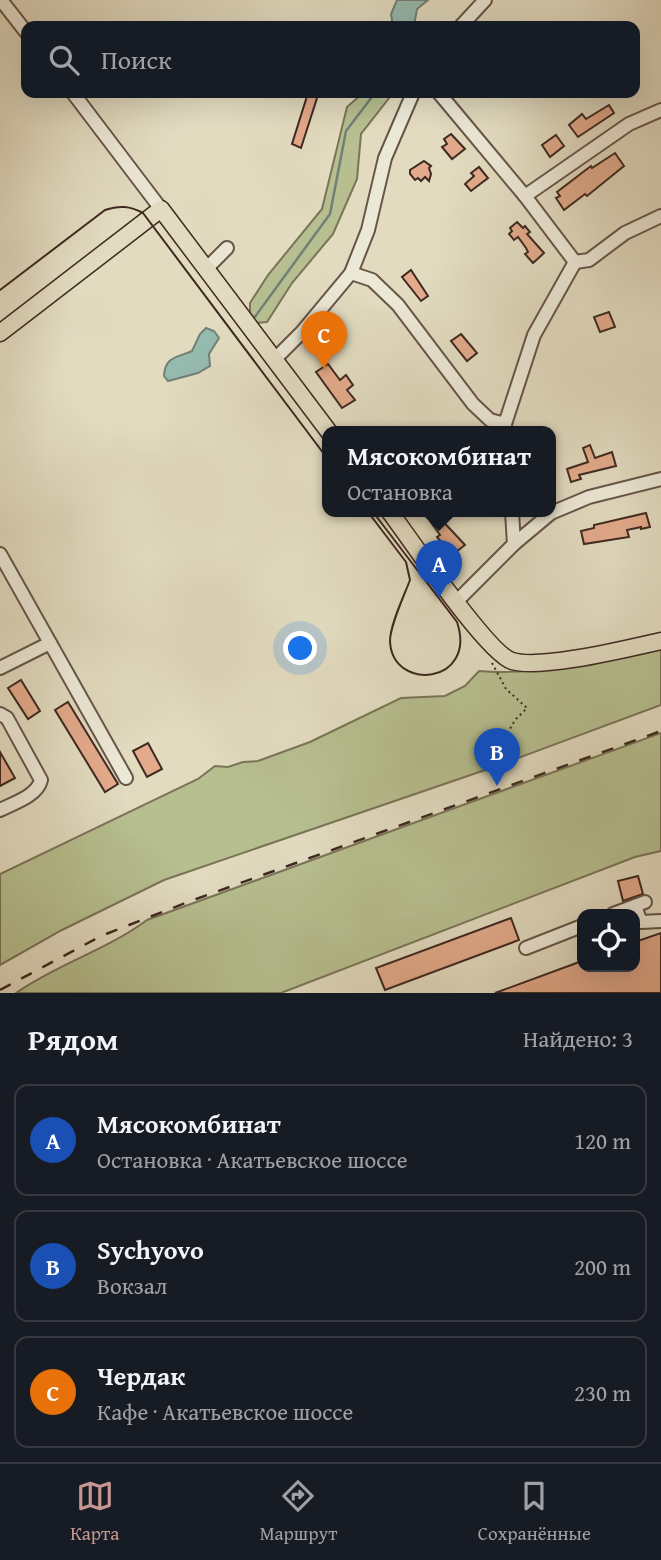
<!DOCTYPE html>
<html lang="ru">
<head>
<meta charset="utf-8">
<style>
  body { margin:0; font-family:"Gentium Book Plus",serif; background:#242831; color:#f1f3f6 }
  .controls { position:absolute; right:21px; bottom:21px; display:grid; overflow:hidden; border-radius:14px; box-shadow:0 7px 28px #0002 }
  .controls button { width:63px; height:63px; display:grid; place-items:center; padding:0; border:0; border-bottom:2px solid #363941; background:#171b24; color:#f1f3f6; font:35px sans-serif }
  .you { position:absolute; left:301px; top:649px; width:24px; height:24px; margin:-18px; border:5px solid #fff; border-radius:50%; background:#1a73e8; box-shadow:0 0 0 10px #1a73e833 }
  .badge { display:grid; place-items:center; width:46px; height:46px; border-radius:50%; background:#c59692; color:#fff; font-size:23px; font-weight:700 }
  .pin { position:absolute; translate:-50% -58px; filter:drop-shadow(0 2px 4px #0008) }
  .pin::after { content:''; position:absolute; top:37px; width:24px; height:21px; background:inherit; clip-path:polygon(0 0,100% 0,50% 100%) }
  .popup { position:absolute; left:322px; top:426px; width:234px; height:91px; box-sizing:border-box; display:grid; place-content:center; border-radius:14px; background:#171b24; filter:drop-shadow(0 2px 5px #0005); font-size:23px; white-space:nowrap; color:#9ea1a6 }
  .popup b { font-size:26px; color:#f1f3f6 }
  .popup::after { content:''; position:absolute; left:50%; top:100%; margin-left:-14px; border:14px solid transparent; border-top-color:#171b24 }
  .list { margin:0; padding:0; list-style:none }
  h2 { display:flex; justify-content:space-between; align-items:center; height:91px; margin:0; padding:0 28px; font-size:30px }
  h2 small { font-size:23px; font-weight:400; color:#9ea1a6 }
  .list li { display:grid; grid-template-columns:46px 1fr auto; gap:21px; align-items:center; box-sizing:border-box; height:112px; margin:0 14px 14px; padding:0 14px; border:2px solid #363941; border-radius:14px }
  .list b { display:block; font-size:26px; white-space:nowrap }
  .list p { margin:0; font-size:23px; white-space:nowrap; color:#9ea1a6 }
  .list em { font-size:23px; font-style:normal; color:#9ea1a6 }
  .icon { flex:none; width:38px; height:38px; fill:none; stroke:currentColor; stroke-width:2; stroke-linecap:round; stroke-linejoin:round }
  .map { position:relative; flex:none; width:661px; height:993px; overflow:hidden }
  .search { position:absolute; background:#171b24; box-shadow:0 7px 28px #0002; left:21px; right:21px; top:21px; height:77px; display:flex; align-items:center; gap:18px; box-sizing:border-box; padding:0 24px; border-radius:14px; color:#9ea1a6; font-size:26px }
  .sheet { height:469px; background:#171b24 }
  nav { display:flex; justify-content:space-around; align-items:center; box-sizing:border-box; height:98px; border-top:2px solid #363941; background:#171b24; font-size:19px; color:#9ea1a6 }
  nav a { display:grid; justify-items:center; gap:4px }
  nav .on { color:#c59692 }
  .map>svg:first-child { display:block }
  .green { fill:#b7bf90; stroke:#7a7458; stroke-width:2 }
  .water { fill:#95bbaf; stroke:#728076; stroke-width:2 }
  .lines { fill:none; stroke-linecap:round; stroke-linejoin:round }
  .stream { stroke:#728076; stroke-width:2.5 }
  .building { fill:#e3aa8b; stroke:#3e2820; stroke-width:2 }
  .minor-casing { stroke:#675548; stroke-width:16 }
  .major-casing { stroke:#3e2820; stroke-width:19 }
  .path { stroke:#3e2820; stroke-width:2; stroke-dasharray:2 3.5; stroke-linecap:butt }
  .minor { stroke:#ece8d6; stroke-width:12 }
  .major { stroke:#e2dbc0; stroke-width:16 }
  .tram { stroke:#3e2820; stroke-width:2 }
  .rail { stroke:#3e2820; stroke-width:2.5; stroke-dasharray:12 12; stroke-linecap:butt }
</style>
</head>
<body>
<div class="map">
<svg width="661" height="993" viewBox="0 0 661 993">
  <rect width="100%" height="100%" fill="#e2dbc0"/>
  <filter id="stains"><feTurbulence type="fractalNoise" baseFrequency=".00286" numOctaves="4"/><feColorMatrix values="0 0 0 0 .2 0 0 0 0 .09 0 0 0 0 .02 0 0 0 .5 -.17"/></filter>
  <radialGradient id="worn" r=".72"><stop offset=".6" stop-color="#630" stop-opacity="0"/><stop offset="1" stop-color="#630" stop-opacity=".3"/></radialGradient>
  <g class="green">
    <path d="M 363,93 L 393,93 L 361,134 L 357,179 L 333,234 L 292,283 L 267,322 L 256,323 L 250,316 L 250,303 L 268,275 L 322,209 L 347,107 Z"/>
    <path d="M 661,647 L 661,705 L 494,767 L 164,880 L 62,930 L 0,965 L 0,874 L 198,779 L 215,766 L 228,767 L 243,762 L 258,761 L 310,742 L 401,698 L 445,696 L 465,686 L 479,671 C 541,676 601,660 661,647 Z"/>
    <path d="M 661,733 L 661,851 L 635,857 L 281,993 L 16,993 C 57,964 107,950 147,920 Z"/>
  </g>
  <g class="water">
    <path d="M 397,0 L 428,0 L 417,9 L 414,26 L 393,26 L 391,14 Z"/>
    <path d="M 206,328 L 214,331 L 219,338 L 209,354 L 210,366 L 198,373 L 168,381 L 164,376 C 165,356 177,358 192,351 L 200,334 Z"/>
  </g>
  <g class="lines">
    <path class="stream" d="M 254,318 L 330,214 L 346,131 L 375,93"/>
  </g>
  <g class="building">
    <path d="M 308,93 L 317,93 L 317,98 L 301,148 L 292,144 Z"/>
    <path d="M 609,105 L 614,113 L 578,137 L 569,125 L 582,114 L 586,119 Z"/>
    <path d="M 451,134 L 465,149 L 452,159 L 442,147 L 447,144 L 444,139 Z"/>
    <path d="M 556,135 L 564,146 L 550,157 L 542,145 Z"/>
    <path d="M 615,153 L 624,166 L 587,196 L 585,194 L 564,210 L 556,198 L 560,196 L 557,192 L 591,166 L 592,168 Z"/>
    <path d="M 424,161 L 431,166 L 429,168 L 431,174 L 429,181 L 425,177 L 421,181 L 418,178 L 415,180 L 410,174 L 410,170 Z"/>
    <path d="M 479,167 L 488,178 L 471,191 L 465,184 L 474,176 L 471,173 Z"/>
    <path d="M 517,222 L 523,228 L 525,226 L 530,232 L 527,234 L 544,253 L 533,263 L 525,254 L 528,252 L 526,248 L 518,237 L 514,240 L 509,234 L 512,231 L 510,228 Z"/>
    <path d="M 411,270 L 428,296 L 421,301 L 402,277 Z"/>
    <path d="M 609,312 L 615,327 L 600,332 L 594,317 Z"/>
    <path d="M 461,334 L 477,353 L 467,361 L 451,341 Z"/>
    <path d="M 328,364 L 340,380 L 346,375 L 353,385 L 347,390 L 355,400 L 342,408 L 316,372 Z"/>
    <path d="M 590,445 L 595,458 L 612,452 L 616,466 L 579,475 L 581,479 L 571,482 L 567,469 L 588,462 L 583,448 Z"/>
    <path d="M 646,513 L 650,527 L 641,529 L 641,527 L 627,530 L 629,537 L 584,544 L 581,531 L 594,528 L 594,525 Z"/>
    <path d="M 438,516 L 465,545 L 452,555 L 437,537 L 440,535 L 430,521 Z"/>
    <path d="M 21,680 L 40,711 L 28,719 L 8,688 Z"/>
    <path d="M 68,702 L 118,784 L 105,792 L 55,710 Z"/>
    <path d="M 148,743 L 162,769 L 147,777 L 133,751 Z"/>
    <path d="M 0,752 L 15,778 L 0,786 Z"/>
    <path d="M 638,876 L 643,894 L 623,901 L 618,881 Z"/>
    <path d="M 511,918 L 519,940 L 385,990 L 376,968 Z"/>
    <path d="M 661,933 L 661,993 L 495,993 L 582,961 L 582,967 L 635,967 L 635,942 Z"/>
  </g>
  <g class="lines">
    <defs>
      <g id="minor">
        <path d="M 1,0 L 26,32"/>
        <path d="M 461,26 L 485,0"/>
        <path d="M 73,93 L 161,209"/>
        <path d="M 439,93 L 525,196 L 575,262 L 534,335 L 505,424 L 505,432"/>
        <path d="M 525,196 L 629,124 L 661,110"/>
        <path d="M 575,262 L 589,260 L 625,233 L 661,216"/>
        <path d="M 206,269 L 227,248"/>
        <path d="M 351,273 L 372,280 L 398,305 L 473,404 L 490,420 L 505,424"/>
        <path d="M 275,359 L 301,333 L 351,273 L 368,230 L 385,158 L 413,93"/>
        <path d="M 512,512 L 514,544"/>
        <path d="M 0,554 L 126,778"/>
        <path d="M 457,601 L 514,544 L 551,513 L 589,497 L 661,479"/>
        <path d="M 0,668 L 50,643"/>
        <path d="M 0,714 L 7,718 L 41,780 C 37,796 14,803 0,810"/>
        <path d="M 635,906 L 641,922 L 661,921"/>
        <path d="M 613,914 L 645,902"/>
        <path d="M 526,948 L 582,926"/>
      </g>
      <g id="major">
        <path d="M 0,333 L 161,209 L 329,432"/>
        <path d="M 390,512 C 410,539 488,654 512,661 C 541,670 629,648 661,641"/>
      </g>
    </defs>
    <use href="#minor" class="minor-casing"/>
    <use href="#major" class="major-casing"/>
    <path class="path" d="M 492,663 L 506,689 L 527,708 L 515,720 L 493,759 L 501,781"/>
    <use href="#minor" class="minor"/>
    <use href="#major" class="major"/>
    <g class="tram">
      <path d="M 0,290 L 105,210 C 120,205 130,206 143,213 L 327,458"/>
      <path d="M 368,512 L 406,562 L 410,580 C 404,596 390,625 390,641 C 392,693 478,684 457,622 L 373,512"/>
    </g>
    <path class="rail" d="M 0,990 L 101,936 L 188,902 L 661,731"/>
  </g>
  <rect width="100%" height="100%" filter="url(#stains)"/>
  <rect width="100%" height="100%" fill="url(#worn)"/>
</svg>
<div class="controls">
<button><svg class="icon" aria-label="locate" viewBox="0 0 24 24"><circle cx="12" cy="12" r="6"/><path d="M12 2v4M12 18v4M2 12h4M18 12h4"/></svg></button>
</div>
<div class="you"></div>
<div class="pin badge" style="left:439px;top:598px;background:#1a4fb4">A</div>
<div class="popup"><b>Мясокомбинат</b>Остановка</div>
<div class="pin badge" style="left:497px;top:786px;background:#1a4fb4">B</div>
<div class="pin badge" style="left:324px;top:369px;background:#e8710a">C</div>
<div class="search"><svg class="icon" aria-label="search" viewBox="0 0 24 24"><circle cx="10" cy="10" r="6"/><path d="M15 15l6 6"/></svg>Поиск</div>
</div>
<section class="sheet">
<h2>Рядом<small>Найдено: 3</small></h2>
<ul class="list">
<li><span class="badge" style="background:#1a4fb4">A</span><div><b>Мясокомбинат</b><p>Остановка · Акатьевское шоссе</p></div><em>120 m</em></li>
<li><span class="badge" style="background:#1a4fb4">B</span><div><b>Sychyovo</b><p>Вокзал</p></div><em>200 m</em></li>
<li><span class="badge" style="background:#e8710a">C</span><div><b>Чердак</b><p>Кафе · Акатьевское шоссе</p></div><em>230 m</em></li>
</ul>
</section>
<nav>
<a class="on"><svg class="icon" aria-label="map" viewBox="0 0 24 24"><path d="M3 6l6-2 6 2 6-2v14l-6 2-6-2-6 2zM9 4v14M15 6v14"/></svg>Карта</a>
<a><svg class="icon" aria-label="directions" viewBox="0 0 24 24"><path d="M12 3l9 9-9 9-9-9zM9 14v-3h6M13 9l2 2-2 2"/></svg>Маршрут</a>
<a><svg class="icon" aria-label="saved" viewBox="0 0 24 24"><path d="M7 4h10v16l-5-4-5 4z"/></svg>Сохранённые</a>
</nav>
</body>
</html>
